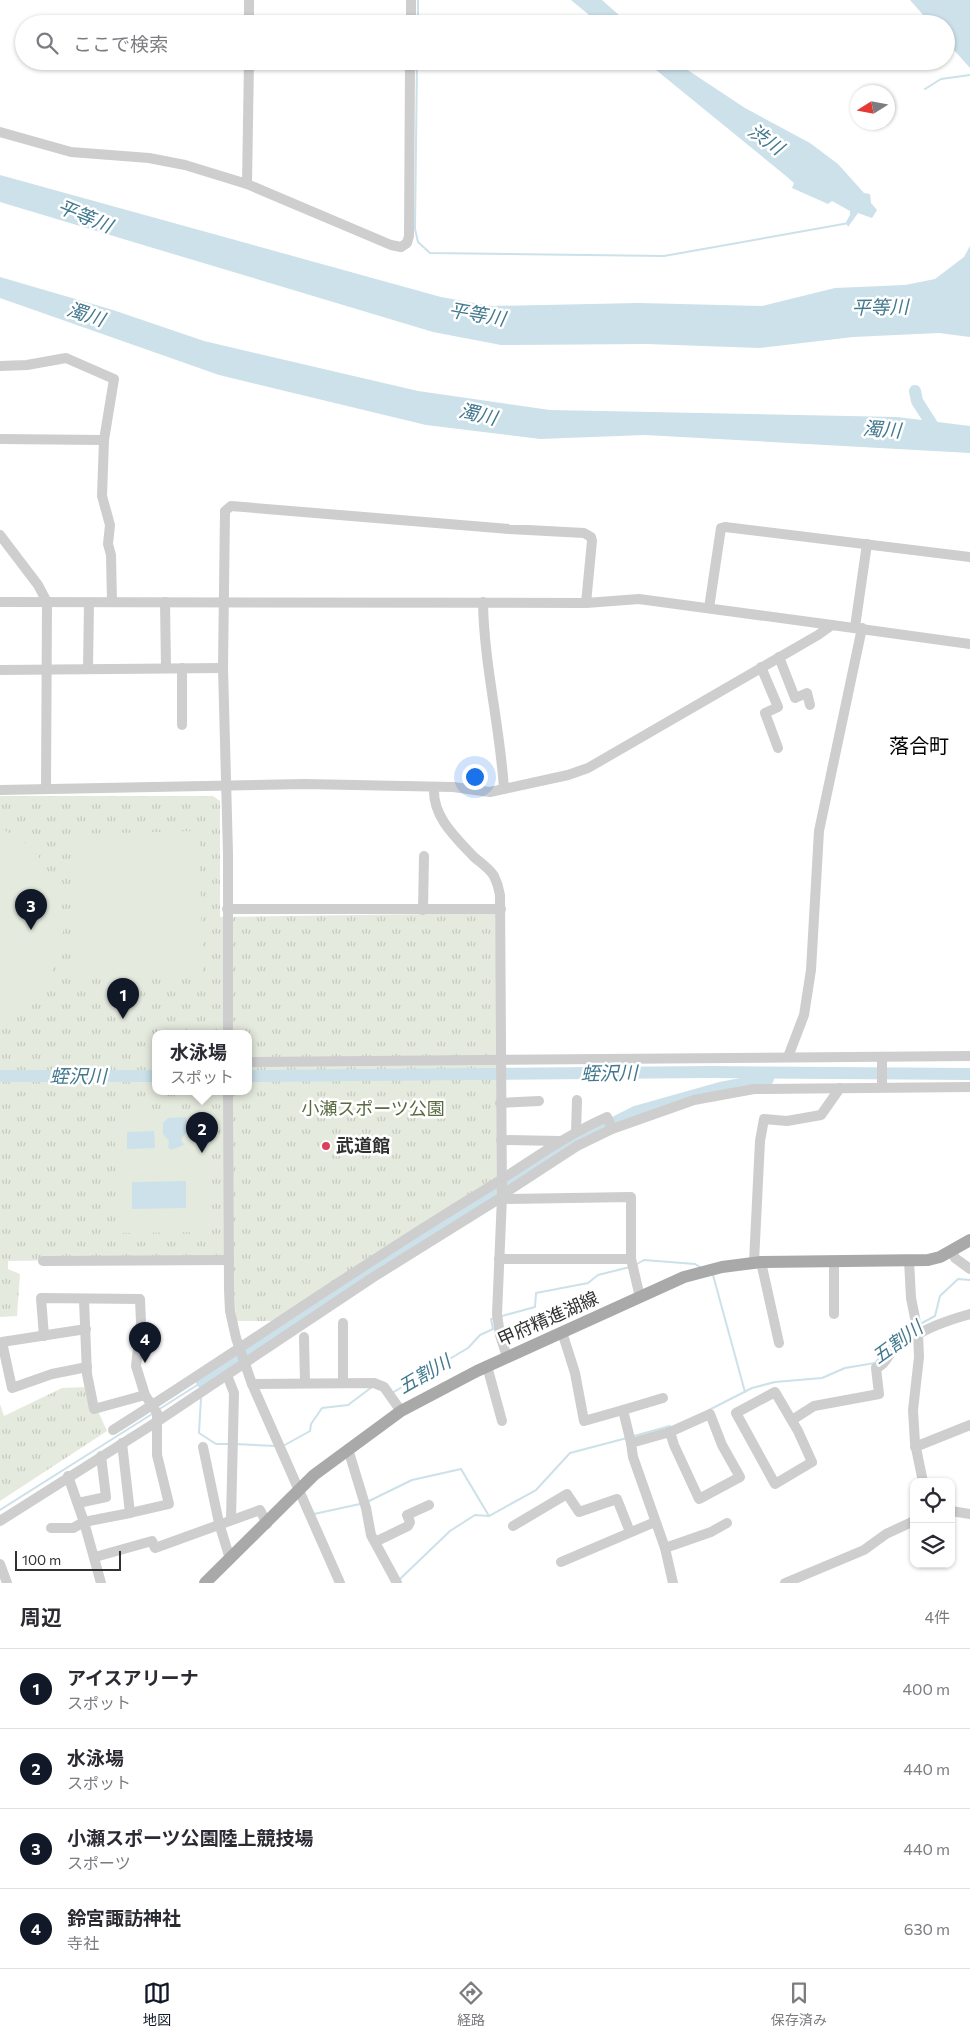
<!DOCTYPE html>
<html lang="ja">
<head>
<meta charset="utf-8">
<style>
  body { margin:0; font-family:Commissioner,"Noto Sans JP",sans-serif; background:#f2f2f3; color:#2b2b33 }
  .controls { position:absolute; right:15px; bottom:15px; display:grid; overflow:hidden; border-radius:10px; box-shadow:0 1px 4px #0004 }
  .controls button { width:45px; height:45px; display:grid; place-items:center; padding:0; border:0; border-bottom:1px solid #e1e1e2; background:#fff; color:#2b2b33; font:25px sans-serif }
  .compass { position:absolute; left:850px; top:85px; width:45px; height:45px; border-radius:50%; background:#fff; box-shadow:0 1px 4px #0004; rotate:259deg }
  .scale { position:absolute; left:15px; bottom:12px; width:106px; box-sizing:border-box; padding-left:5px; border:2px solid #313131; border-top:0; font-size:14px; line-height:18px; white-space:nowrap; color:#313131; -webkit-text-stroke:4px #fff; paint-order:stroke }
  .you { position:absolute; left:474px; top:776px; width:18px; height:18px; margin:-12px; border:4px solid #fff; border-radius:50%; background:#1a73e8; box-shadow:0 0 0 8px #1a73e833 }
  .badge { display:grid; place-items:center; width:32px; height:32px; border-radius:50%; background:#111827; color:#fff; font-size:16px; font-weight:700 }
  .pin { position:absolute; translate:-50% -41px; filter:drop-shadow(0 1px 2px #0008) }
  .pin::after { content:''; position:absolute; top:26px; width:18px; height:15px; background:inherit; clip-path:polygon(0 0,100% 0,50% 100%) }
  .popup { position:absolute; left:152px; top:1030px; width:100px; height:65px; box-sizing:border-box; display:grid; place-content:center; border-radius:10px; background:#fff; filter:drop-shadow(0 1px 4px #0005); font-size:16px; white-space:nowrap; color:#7c7c81 }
  .popup b { font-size:19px; color:#2b2b33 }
  .popup::after { content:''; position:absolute; left:50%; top:100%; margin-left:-10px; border:10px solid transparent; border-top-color:#fff }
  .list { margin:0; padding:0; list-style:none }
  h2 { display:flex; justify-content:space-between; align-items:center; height:65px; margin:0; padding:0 20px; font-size:21px }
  h2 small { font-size:16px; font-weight:400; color:#7c7c81 }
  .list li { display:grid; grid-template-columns:32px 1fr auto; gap:15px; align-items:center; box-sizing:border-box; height:80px; padding:0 20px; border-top:1px solid #e1e1e2 }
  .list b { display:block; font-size:19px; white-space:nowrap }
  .list p { margin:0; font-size:16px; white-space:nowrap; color:#7c7c81 }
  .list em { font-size:16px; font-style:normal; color:#7c7c81 }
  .icon { flex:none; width:28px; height:28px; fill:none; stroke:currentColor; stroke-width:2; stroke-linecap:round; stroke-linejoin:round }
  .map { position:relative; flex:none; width:970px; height:1583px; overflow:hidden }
  .search { position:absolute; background:#fff; box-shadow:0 1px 4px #0004; left:15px; right:15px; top:15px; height:55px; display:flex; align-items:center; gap:12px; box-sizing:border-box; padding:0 18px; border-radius:28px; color:#7c7c81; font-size:19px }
  .sheet { height:385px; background:#fff }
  nav { display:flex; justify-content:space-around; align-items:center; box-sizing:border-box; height:70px; border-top:1px solid #e1e1e2; background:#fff; font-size:14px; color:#7c7c81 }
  nav a { display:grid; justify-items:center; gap:2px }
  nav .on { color:#111827 }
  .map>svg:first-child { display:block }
  .grass { fill:url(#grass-tufts); fill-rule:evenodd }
  .pitch { fill:#e5eade }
  .water { fill:#cce1e9 }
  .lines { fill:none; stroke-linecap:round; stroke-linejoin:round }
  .stream { stroke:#cce1e9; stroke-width:2 }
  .river { stroke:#cce1e9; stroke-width:12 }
  .minor { stroke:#cecece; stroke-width:10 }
  .major { stroke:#a9a9a9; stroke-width:12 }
  .poi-dot { fill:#db415b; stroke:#fff; stroke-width:2 }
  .labels { text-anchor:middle; stroke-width:5; stroke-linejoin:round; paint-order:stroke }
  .park-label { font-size:18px; fill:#586b41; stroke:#fff }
  .poi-label { font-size:18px; font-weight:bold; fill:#313131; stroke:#fff; text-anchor:start }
  .street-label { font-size:18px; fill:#313131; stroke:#fff }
  .water-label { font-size:19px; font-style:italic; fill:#43798f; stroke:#fff }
  .quarter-label { font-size:20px; fill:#000; stroke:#fff }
</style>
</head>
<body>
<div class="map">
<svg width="970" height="1583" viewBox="0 0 970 1583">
  <defs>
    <pattern id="grass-tufts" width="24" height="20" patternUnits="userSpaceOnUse" patternTransform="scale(1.25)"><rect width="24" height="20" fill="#e5eade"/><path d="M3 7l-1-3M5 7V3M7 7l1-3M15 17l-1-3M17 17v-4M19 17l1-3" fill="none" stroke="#c5c9bf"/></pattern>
  </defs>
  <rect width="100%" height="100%" fill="#fff"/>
  <g class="grass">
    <path d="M 0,796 L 213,796 L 220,801 L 220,917 L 495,913 L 501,1180 L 281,1321 L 236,1321 L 232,1258 L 8,1261 L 8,1269 L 20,1274 L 17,1316 L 0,1317 ZM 156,1034 L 248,1034 L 248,1092 L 156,1092 Z"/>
    <path d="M 87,1387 L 107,1431 L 0,1501 L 0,1404 L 4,1416 L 62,1388 Z"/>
  </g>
  <g class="pitch">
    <path d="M 0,829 C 34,840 56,875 62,910 C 69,951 44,1006 0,1015 Z"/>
    <path d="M 199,831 L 203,975 L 76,975 L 74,834 Z"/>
    <path d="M 211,1111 L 212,1232 L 116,1233 L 115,1114 Z"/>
  </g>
  <g class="water">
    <path d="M 571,0 L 602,0 L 629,24 L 600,24 Z"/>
    <path d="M 910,0 L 970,0 L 970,68 L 946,41 L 946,24 L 931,24 Z"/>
    <path d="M 645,61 L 674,61 L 745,108 L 810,143 L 838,164 L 864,193 L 870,194 L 871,203 L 877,210 L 872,218 L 858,213 L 848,227 L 846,222 L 850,215 L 850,211 L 832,201 L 828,204 L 792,188 L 794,183 L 786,176 Z"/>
    <path d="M 0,175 L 441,297 L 491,306 L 639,303 L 762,306 L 835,288 L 905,285 L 935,279 L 964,257 L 970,246 L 970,337 L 939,333 L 853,337 L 760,348 L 647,344 L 501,345 L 433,332 L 0,202 Z"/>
    <path d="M 0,277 L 113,310 L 204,341 L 418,391 L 550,410 L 897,417 L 970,426 L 970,453 L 645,435 L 540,439 L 426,425 L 219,375 L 0,298 Z"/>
    <path d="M 186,1117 L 188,1130 L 181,1139 L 184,1145 L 171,1150 L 168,1147 L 169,1141 L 163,1134 L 163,1123 L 168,1118 Z"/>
    <path d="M 154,1131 L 155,1148 L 127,1149 L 127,1132 Z"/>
    <path d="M 186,1181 L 186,1208 L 132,1209 L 132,1182 Z"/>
  </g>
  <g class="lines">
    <g class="stream">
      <path d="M 418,24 L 418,0"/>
      <path d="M 417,61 L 415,229 L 418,242 L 430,253 L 664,256 L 849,223"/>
      <path d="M 925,89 L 941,79 L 970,75"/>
      <path d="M 637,1264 L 644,1260 L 695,1264 L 700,1267"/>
      <path d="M 713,1275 L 745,1392"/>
      <path d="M 502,1316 L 535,1307 L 536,1293 L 588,1283 L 598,1275 L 630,1267"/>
      <path d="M 920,1324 L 935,1316 L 940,1296 L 958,1279 L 970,1280"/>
      <path d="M 392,1393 L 468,1348 L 480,1335 L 493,1329 L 491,1319 L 495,1318"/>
      <path d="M 201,1398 L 199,1433 L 216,1444 L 228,1444"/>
      <path d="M 158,1410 L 202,1382 L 202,1388"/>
      <path d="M 709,1410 L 752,1388 L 775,1382 L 822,1378 L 845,1368 L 875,1363 L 889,1346 L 914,1328"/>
      <path d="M 634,1436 L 670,1426"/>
      <path d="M 235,1444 L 275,1446"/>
      <path d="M 283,1446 L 310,1431 L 311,1424 L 322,1408 L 348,1405 L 372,1387"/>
      <path d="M 367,1502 L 412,1480 L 461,1469 L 489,1516"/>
      <path d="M 0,1510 L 152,1414"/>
      <path d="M 314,1514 L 360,1504"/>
      <path d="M 400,1579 L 450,1531 L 475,1515 L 489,1516 L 536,1490 L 570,1453 L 627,1438"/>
    </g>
    <g class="river">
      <path d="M 915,391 L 917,401 L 938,434"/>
      <path d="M 0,1076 L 156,1076"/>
      <path d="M 248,1076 L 710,1072 L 970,1074"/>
      <path d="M 202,1382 L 504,1184 L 568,1146 L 635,1112 L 720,1088 L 768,1079"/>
    </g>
    <g class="minor">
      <path d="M 249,24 L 249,0"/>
      <path d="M 411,24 L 411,0"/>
      <path d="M 0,132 L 71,152 L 149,158 L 185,165 L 247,184 L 391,245 L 401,247 L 407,243 L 409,236 L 410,61"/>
      <path d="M 247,184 L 249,61"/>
      <path d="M 0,366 L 27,365 L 66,358 L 114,379 L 104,440 L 102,496 L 110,525 L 108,544 L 111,555 L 112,602"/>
      <path d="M 0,439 L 104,440"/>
      <path d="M 0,535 L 38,585 L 47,602 L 46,789"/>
      <path d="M 0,602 L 586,603"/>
      <path d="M 165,602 L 166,668"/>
      <path d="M 483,602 C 484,665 500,726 504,789"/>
      <path d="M 709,608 L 721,528 L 725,527 L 970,557"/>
      <path d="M 855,627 L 867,544"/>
      <path d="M 779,657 L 795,698 L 807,693 L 810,705"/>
      <path d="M 761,667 L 778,707 L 765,713 L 778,748"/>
      <path d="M 182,668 L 182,725"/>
      <path d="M 88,669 L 89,603"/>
      <path d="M 0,670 L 223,668"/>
      <path d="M 434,787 C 432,816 455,837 474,857 C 481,863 489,868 494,876 C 497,882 499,889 500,895 L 502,1197 L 497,1314 L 500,1335 L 507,1357"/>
      <path d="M 0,790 L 305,784 L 453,787 L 490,792 L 568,775 L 588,768 L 818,635 L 832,625 L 970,644"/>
      <path d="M 227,909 L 501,909"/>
      <path d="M 423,910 L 424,856"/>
      <path d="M 228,1034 L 228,854 L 223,668 L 225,511 L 231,506 L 509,529 L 584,533 L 591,537 L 592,541 L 586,603 L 639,599 L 832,625"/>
      <path d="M 788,1057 L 804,1015 L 811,970 L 819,831 L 862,628"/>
      <path d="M 882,1057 L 882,1087"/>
      <path d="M 248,1062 L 970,1056"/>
      <path d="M 228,1092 L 229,1290 L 230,1311 L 236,1338 L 252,1384 L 340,1583"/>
      <path d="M 500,1103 L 539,1101"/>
      <path d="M 576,1132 L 577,1100"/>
      <path d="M 501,1140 L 560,1141"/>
      <path d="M 502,1195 L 577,1146 L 612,1129 L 694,1100 L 754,1089 L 970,1087"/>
      <path d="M 501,1199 L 631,1197 L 631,1259 L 640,1297"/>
      <path d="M 952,1251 L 955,1258 L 970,1269"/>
      <path d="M 499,1259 L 631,1259"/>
      <path d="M 909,1260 L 911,1298 L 918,1333 L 919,1357 L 913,1410 L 915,1443 L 923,1482"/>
      <path d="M 43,1261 L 229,1260"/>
      <path d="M 754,1262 L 760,1141 L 764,1119 L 787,1121 L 821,1115 L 840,1088"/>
      <path d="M 761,1262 L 779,1343"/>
      <path d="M 84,1300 L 87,1374 L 94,1409 L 145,1395"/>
      <path d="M 834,1314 L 834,1262"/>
      <path d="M 343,1323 L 343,1383"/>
      <path d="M 86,1329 L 2,1342 L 12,1388 L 52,1374 L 87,1367"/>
      <path d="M 562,1332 L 575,1373 L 584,1421 L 623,1410"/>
      <path d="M 44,1336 L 41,1298 L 140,1299 L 141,1323 L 136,1366 L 145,1395 L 157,1413 L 157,1455 L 169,1504 L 130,1513"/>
      <path d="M 304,1337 L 305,1383"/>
      <path d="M 487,1366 L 502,1421"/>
      <path d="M 227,1375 L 234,1393 L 231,1519"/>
      <path d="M 252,1384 L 374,1383 L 384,1387 L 401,1411"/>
      <path d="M 775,1392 L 798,1431 L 812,1462 L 775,1484 L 736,1413 Z"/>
      <path d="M 792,1420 L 814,1406 L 879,1394 L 876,1368 C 885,1366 887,1355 895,1349 C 922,1330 938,1323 970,1314"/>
      <path d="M 113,1430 C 237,1352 357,1267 483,1191 C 524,1166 562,1137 607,1117 L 612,1129"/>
      <path d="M 670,1432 L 674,1445 L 699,1499 L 740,1477 L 722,1445 L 710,1414 L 670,1432 L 631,1443 L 633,1457 L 665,1548 L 673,1583"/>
      <path d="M 631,1443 L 623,1410 L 663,1398"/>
      <path d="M 203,1447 L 219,1523 L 230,1559"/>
      <path d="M 915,1447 L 970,1425"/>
      <path d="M 348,1449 L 366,1508 L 371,1535 L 397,1583"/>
      <path d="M 68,1476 L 84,1522 L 101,1583"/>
      <path d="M 78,1503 L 106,1497 L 101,1456"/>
      <path d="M 951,1511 L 970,1514"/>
      <path d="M 0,1521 L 158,1421 L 372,1278 L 502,1197"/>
      <path d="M 513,1526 L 567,1494 L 579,1512 L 617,1499 L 630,1532"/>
      <path d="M 51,1528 L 73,1528 L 84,1522 L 130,1513 L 122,1443"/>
      <path d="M 375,1542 L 408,1526 L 410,1522 L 407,1515 L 429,1505"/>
      <path d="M 665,1548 L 711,1532 L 727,1523"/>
      <path d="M 95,1557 L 152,1541 L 155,1548 L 260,1510 L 267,1524"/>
      <path d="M 561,1562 L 655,1522"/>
      <path d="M 0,1564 L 7,1583"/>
      <path d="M 785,1583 L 864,1550 L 886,1534 L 914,1521"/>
    </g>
    <path class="major" d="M 205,1583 L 314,1475 L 401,1411 L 477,1371 L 684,1277 L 722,1267 L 761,1262 L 928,1260 L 940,1257 L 970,1240"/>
  </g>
  <circle class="poi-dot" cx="326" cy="1146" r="5"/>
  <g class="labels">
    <g class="park-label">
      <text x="373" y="1115">小瀬スポーツ公園</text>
    </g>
    <g class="poi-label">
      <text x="336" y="1152">武道館</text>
    </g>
    <g class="street-label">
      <text transform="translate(548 1319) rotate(-24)" y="6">甲府精進湖線</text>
    </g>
    <g class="water-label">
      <text transform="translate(766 139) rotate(35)" y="7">渋川</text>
      <text transform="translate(85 216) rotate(22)" y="7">平等川</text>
      <text transform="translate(880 307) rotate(-1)" y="7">平等川</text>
      <text transform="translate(86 314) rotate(18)" y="7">濁川</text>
      <text transform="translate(477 314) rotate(10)" y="7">平等川</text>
      <text transform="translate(478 414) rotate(13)" y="7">濁川</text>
      <text transform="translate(882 429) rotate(4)" y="7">濁川</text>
      <text transform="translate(609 1073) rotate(-1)" y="7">蛭沢川</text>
      <text x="78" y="1083">蛭沢川</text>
      <text transform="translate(897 1342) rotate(-36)" y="7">五割川</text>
      <text transform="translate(424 1374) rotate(-30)" y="7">五割川</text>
    </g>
    <g class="quarter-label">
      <text x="919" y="753">落合町</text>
    </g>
  </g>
</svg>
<div class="controls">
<button><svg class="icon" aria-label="locate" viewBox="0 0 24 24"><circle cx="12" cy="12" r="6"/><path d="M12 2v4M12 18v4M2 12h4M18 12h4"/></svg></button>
<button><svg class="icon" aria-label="layers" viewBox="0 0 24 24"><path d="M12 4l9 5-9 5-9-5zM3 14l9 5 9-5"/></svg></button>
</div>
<svg class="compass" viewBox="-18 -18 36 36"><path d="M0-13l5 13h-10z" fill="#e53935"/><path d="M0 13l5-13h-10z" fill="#7c7c81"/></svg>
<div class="scale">100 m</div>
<div class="you"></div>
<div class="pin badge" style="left:123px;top:1019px">1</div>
<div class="pin badge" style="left:202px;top:1153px">2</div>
<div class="popup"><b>水泳場</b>スポット</div>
<div class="pin badge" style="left:31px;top:930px">3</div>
<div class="pin badge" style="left:145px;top:1363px">4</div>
<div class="search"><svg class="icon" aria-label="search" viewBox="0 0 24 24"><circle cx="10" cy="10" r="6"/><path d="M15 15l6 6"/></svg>ここで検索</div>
</div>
<section class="sheet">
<h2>周辺<small>4件</small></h2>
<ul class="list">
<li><span class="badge">1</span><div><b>アイスアリーナ</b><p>スポット</p></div><em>400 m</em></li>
<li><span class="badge">2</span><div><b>水泳場</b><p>スポット</p></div><em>440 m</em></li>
<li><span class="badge">3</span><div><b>小瀬スポーツ公園陸上競技場</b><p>スポーツ</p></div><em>440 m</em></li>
<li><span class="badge">4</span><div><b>鈴宮諏訪神社</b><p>寺社</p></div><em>630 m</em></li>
</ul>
</section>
<nav>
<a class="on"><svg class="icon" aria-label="map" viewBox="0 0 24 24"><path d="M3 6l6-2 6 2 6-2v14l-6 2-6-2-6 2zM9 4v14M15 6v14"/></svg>地図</a>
<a><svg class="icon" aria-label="directions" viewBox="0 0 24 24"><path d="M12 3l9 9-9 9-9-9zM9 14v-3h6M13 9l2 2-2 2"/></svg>経路</a>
<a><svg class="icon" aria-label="saved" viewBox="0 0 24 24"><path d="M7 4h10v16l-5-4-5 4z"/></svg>保存済み</a>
</nav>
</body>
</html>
